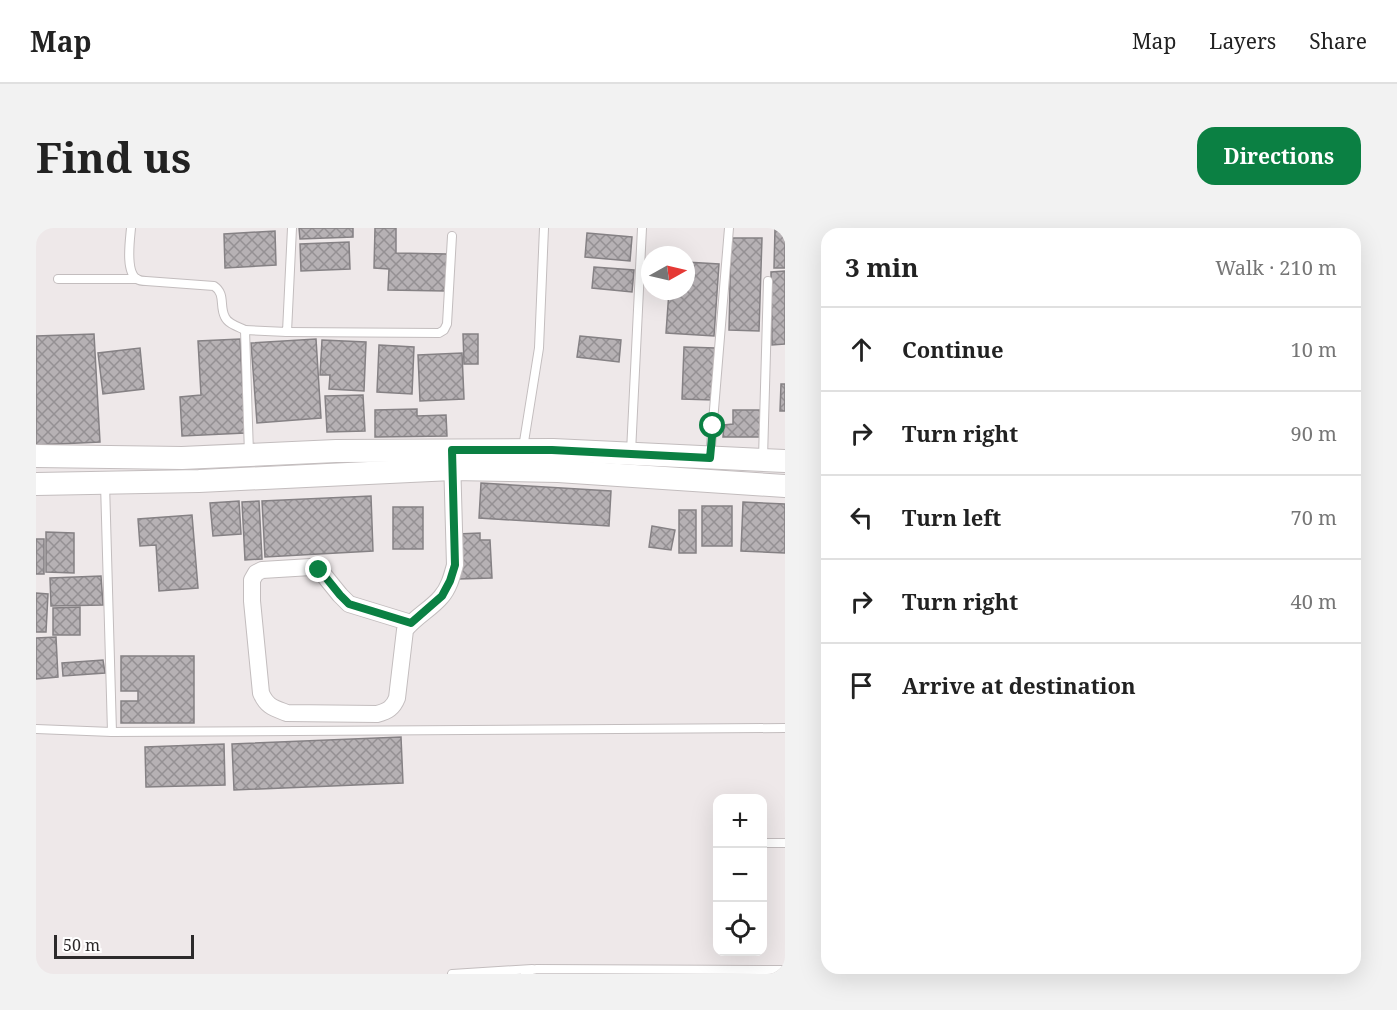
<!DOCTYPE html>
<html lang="en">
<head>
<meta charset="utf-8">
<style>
  body { margin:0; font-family:"Noto Serif",serif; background:#f2f2f2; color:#222 }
  .controls { position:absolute; right:18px; bottom:18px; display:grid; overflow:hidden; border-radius:12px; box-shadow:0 6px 24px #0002 }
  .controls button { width:54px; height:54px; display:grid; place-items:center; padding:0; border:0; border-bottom:2px solid #e0e0e0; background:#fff; color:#222; font:30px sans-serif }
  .compass { position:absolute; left:605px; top:18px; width:54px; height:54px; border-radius:50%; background:#fff; box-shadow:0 6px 24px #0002; rotate:82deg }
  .scale { position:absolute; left:18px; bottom:15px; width:140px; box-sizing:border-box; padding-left:6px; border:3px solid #2c2a2b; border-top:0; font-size:16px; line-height:21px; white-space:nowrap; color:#2c2a2b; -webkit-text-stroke:4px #fff; paint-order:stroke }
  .stop { position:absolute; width:18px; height:18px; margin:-14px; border:4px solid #0b8043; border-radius:50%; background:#fff }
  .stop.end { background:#0b8043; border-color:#fff; box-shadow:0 2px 6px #0008 }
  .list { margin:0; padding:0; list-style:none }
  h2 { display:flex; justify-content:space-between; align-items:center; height:78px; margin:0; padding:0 24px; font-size:26px }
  h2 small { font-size:20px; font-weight:400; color:#767676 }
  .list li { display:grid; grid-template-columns:39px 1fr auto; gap:18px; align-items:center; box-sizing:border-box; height:84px; padding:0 24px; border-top:2px solid #e0e0e0 }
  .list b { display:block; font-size:22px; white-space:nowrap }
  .list em { font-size:20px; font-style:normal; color:#767676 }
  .icon { flex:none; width:33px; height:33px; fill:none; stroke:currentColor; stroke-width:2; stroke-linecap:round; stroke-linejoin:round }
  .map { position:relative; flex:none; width:749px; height:746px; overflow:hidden; border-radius:18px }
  header { display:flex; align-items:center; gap:36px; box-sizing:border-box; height:84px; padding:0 30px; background:#fff; border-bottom:2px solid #e0e0e0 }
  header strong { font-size:28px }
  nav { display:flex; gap:33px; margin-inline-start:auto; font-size:21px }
  .intro { display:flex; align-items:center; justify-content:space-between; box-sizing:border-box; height:144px; padding:0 36px }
  h1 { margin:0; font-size:42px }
  .button { padding:15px 27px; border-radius:18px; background:#0b8043; color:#fff; font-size:21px; font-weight:700 }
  main { display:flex; gap:36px; padding:0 36px }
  aside { flex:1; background:#fff; border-radius:18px; box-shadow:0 6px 24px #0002 }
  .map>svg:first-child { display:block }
  .building { fill:url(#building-cross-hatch); stroke:#858184; stroke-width:1.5 }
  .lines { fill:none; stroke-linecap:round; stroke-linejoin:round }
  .service-casing { stroke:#c3bdbe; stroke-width:10 }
  .minor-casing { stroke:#c3bdbe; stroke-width:18 }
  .secondary-casing { stroke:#c3bdbe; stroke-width:24 }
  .service { stroke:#fff; stroke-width:8 }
  .minor { stroke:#fff; stroke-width:16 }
  .secondary { stroke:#fff; stroke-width:22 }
  .route { stroke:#0b8043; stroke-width:8 }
</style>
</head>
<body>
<header>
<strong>Map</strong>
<nav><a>Map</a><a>Layers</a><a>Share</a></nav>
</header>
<div class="intro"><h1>Find us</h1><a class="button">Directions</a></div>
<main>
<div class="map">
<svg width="749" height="746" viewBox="0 0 749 746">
  <defs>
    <pattern id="building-cross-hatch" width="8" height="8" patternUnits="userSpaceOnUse" patternTransform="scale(1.5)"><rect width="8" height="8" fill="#b6b1b4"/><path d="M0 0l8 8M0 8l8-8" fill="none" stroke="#949093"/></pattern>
  </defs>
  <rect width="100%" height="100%" fill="#eee8e9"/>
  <g class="building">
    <path d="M 263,0 L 317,0 L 317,9 L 264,11 Z"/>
    <path d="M 339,0 L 360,0 L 360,25 L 411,26 L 409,63 L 352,62 L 353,41 L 338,40 Z"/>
    <path d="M 739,0 L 749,0 L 749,40 L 738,40 Z"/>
    <path d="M 239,3 L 240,37 L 189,40 L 188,6 Z"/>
    <path d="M 551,5 L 596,9 L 594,33 L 549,29 Z"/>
    <path d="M 695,10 L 726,10 L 723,103 L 693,102 Z"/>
    <path d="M 313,14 L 314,41 L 265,43 L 264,16 Z"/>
    <path d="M 650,34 L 683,36 L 678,108 L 630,105 L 633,63 L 650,63 Z"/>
    <path d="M 558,39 L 598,42 L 596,64 L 556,60 Z"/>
    <path d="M 749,43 L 749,116 L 736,117 L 735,44 Z"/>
    <path d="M 58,106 L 64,214 L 0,217 L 0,108 Z"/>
    <path d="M 427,106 L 442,106 L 442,136 L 428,136 Z"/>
    <path d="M 544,108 L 585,112 L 583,134 L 541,129 Z"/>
    <path d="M 204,111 L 209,205 L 146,208 L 144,169 L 165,167 L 162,113 Z"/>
    <path d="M 280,111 L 285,190 L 221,195 L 215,115 Z"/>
    <path d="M 286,112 L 330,114 L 328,163 L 293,161 L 294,147 L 284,147 Z"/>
    <path d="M 343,117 L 378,119 L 376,166 L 341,164 Z"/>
    <path d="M 648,119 L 679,120 L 677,172 L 646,171 Z"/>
    <path d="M 104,120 L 108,161 L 67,166 L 62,125 Z"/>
    <path d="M 426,125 L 428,171 L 384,173 L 382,127 Z"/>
    <path d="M 745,156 L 749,156 L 749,183 L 744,183 Z"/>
    <path d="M 327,167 L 329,203 L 291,204 L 289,168 Z"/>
    <path d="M 381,181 L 381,188 L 410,187 L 411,208 L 339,209 L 339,182 Z"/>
    <path d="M 697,182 L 727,182 L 727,209 L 687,209 L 688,197 L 697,196 Z"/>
    <path d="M 445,255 L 575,263 L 573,298 L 443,290 Z"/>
    <path d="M 335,268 L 337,323 L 229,329 L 226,273 Z"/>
    <path d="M 203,273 L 205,306 L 177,308 L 174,275 Z"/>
    <path d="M 223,273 L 226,331 L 209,332 L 206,274 Z"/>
    <path d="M 707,274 L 749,276 L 749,325 L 705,323 Z"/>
    <rect x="666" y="278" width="30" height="40"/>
    <rect x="357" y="279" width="30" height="42"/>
    <rect x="643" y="282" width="17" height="43"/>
    <path d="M 156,287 L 162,360 L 123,363 L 120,317 L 104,318 L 102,291 Z"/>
    <path d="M 616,298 L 639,302 L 635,322 L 613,319 Z"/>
    <path d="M 10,304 L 38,305 L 38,345 L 10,344 Z"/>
    <path d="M 444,305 L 444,312 L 454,312 L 456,350 L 423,351 L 421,306 Z"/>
    <rect x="0" y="311" width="8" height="35"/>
    <path d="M 65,348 L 67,377 L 15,378 L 14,350 Z"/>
    <path d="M 0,365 L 12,366 L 10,404 L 0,404 Z"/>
    <path d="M 44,379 L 44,407 L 17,407 L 17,380 Z"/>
    <path d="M 20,409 L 22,449 L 0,451 L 0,410 Z"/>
    <path d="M 85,428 L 158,428 L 158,495 L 85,495 L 85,473 L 102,473 L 102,463 L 85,463 Z"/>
    <path d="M 67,432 L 69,445 L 27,448 L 26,435 Z"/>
    <path d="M 365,509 L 367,555 L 198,562 L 196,516 Z"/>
    <path d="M 188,516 L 189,557 L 110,559 L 109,519 Z"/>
  </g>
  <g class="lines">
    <defs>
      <g id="service">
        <path d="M 95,0 C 94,12 89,44 101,51 C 104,53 107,53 110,53 L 178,58 C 190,66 183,78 189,89 C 192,96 203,99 209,102"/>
        <path d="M 22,51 L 101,51"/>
        <path d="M 251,104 L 403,105 L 408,102 L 411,96 L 416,8"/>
        <path d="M 487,220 L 503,120 L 508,0"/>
        <path d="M 595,224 L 606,0"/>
        <path d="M 213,226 L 209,102 L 251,104 L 256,0"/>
        <path d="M 674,230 L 693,0"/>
        <path d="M 727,230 L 732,53"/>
        <path d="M 69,255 L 76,504"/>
        <path d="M 0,501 L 76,504 L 749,500"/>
        <path d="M 726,615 L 749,615"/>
        <path d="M 416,746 L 496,741"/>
        <path d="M 489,746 L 491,743 L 501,741 L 749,742"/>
      </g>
      <path id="minor" d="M 375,395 L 313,376 L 304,367 L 287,346 L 275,339 L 226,342 L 220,345 L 216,352 L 216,373 L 225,465 C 231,479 238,480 251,485 L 341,486 C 352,483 357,480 361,470 L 369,402 C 379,389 395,381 405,369 C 413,360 416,348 419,337 L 416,230"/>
      <g id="secondary">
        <path d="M 0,228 L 146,230 L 300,223 L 517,222 L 749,233"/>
        <path d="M 0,256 L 163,253 L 416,241 L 522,243 L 749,258"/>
      </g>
    </defs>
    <use href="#service" class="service-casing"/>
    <use href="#minor" class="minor-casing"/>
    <use href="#secondary" class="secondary-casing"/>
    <use href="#service" class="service"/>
    <use href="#minor" class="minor"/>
    <use href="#secondary" class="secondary"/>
  </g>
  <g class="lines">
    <path class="route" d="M 283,342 L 287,346 L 304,367 L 313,376 L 375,395 L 406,368 L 414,353 L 419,337 L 416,222 L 516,222 L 674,230 L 677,198"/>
  </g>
</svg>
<div class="controls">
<button>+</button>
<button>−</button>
<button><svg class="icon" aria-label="locate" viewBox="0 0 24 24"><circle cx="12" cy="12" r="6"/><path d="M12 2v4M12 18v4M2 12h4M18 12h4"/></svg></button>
</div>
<svg class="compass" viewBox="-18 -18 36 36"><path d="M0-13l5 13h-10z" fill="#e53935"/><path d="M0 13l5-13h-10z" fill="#767676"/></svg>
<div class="scale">50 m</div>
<div class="stop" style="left:677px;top:198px"></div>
<div class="stop end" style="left:283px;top:342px"></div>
</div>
<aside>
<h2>3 min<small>Walk · 210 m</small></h2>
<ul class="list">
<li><svg class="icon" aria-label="ahead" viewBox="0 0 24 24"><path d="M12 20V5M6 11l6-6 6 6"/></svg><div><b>Continue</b></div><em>10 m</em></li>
<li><svg class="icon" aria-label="right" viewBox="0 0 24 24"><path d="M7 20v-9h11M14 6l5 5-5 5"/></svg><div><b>Turn right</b></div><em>90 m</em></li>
<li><svg class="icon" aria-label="left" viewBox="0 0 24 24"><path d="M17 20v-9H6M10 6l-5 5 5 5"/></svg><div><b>Turn left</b></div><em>70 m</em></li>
<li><svg class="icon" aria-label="right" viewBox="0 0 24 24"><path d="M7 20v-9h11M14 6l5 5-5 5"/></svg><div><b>Turn right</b></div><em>40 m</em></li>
<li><svg class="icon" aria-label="arrive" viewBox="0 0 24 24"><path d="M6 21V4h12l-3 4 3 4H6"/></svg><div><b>Arrive at destination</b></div></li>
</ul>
</aside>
</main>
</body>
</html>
